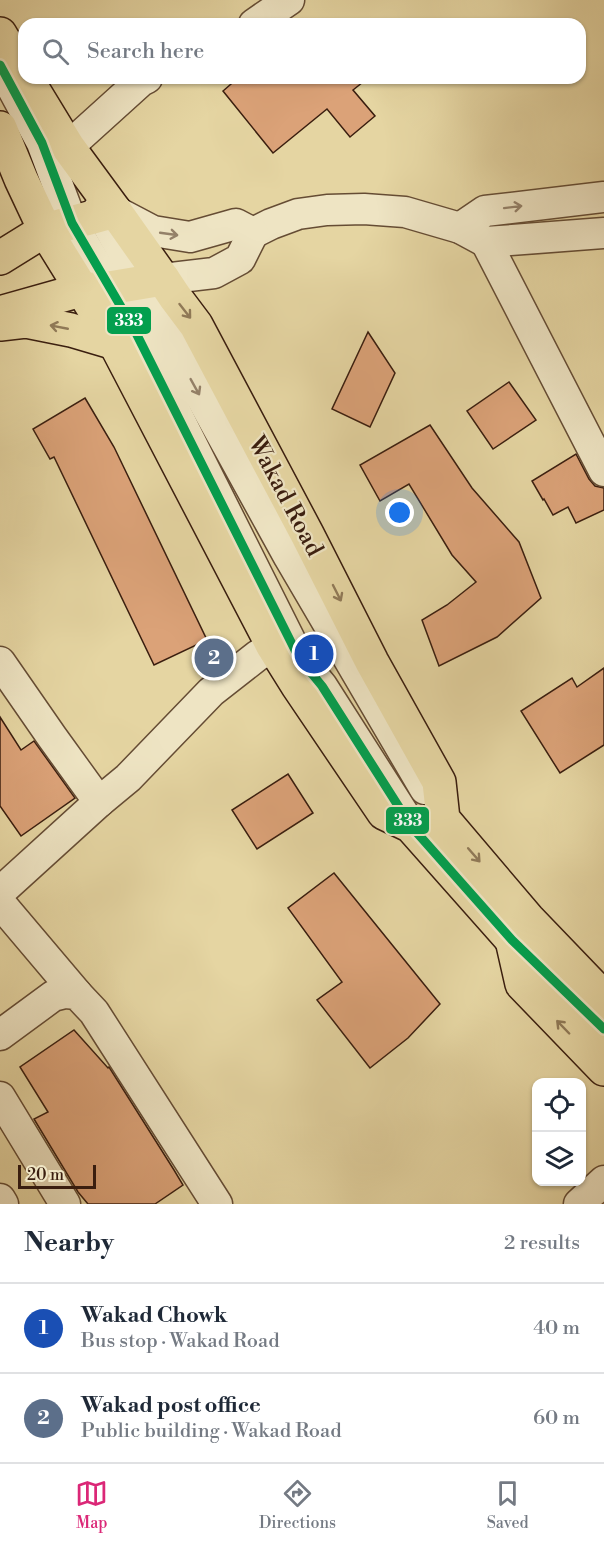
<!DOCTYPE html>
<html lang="en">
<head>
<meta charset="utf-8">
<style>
  body { margin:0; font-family:"Libre Bodoni",serif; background:#f6f6f7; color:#1f2937 }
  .controls { position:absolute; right:18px; bottom:18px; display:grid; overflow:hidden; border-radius:12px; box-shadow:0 2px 4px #0004 }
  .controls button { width:54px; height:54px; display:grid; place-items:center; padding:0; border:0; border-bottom:2px solid #e0e1e3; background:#fff; color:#1f2937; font:30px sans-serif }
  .scale { position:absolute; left:18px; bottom:15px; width:78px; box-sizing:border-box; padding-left:6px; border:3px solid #3a1e0f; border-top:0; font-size:16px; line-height:21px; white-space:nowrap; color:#3a1e0f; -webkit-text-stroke:4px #eee4c3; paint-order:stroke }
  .you { position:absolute; left:400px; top:513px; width:21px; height:21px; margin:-15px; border:4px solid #fff; border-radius:50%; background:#1a73e8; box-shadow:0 0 0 9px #1a73e833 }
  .badge { display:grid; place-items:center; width:39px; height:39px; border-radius:50%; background:#db2777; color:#fff; font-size:20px; font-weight:700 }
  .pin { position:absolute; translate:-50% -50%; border:3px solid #fff; box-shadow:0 2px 6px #0006 }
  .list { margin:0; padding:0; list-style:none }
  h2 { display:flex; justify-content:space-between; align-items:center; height:78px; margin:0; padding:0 24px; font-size:26px }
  h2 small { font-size:20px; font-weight:400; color:#747a83 }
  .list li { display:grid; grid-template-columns:39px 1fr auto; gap:18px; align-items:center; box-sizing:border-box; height:90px; padding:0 24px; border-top:2px solid #e0e1e3 }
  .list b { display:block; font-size:22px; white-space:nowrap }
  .list p { margin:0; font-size:20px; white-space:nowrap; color:#747a83 }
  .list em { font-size:20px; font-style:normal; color:#747a83 }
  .icon { flex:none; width:33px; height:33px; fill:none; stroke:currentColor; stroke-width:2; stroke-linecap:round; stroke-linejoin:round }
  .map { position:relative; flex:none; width:604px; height:1204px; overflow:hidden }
  .search { position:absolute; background:#fff; box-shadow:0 2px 4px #0004; left:18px; right:18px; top:18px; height:66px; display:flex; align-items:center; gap:15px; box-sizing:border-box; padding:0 21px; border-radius:18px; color:#747a83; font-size:22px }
  .sheet { height:258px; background:#fff }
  nav { display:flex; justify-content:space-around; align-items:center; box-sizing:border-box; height:84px; border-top:2px solid #e0e1e3; background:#fff; font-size:16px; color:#747a83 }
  nav a { display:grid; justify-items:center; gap:3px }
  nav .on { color:#db2777 }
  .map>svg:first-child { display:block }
  .building { fill:#dba278; stroke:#3a1e0f; stroke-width:1.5 }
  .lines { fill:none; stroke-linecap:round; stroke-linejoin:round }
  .minor-casing { stroke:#654c34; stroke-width:33 }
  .major-casing { stroke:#3a1e0f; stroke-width:36 }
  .minor { stroke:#eee4c3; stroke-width:30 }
  .major { stroke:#e5d5a2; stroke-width:33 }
  .bus-1-casing { stroke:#eee4c3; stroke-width:14 }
  .bus-1 { stroke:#039f4e; stroke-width:9 }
  .oneway { stroke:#948169 }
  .oneway2 { stroke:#907a58 }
  .labels { text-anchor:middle; stroke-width:4.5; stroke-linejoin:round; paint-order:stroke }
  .street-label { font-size:24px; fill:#3a1e0f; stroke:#eee4c3 }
  .line-badge { stroke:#eee4c3; stroke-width:2 }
  .badge-label { font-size:16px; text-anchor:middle; font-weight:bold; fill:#fff }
</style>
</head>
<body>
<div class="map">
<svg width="604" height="1204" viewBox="0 0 604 1204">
  <rect width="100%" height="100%" fill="#e5d5a2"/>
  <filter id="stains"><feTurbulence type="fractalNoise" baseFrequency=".00333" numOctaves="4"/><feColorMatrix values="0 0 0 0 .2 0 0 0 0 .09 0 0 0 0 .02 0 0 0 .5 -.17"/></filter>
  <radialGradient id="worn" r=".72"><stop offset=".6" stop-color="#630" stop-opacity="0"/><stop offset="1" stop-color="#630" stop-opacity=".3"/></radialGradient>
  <g class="building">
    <path d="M 238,78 L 368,78 L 353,90 L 375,116 L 350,137 L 327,109 L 273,153 L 223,91 Z"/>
    <path d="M 368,332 L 395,373 L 370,427 L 332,409 Z"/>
    <path d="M 509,382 L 536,420 L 493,449 L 467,411 Z"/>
    <path d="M 85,398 L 114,447 L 207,640 L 154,665 L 54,457 L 50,459 L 33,429 Z"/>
    <path d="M 430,425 L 472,488 L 519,542 L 541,598 L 497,637 L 439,666 L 422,620 L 447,605 L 476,582 L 452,555 L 409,484 L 380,501 L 360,465 Z"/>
    <path d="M 576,454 L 589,479 L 595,486 L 604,488 L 604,510 L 576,523 L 568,507 L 553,515 L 544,499 L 543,500 L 532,481 Z"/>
    <path d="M 604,668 L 604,745 L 560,773 L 521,711 L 572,678 L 577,687 Z"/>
    <path d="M 0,717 L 21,750 L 34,741 L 75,798 L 21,836 L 0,806 Z"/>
    <path d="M 288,774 L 313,813 L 257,849 L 232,810 Z"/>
    <path d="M 334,873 L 440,1004 L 408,1038 L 370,1068 L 317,1000 L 342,982 L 288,908 Z"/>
    <path d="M 74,1030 L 108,1068 L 109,1067 L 174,1170 L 183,1185 L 155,1204 L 88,1204 L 78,1192 L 34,1119 L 48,1112 L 20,1067 Z"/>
  </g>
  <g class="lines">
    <defs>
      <g id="minor">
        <path d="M 254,24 L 289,0"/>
        <path d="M 0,65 L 42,143 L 72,223 L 134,329 L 299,658 L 322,686 L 405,816"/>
        <path d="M 68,147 L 141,81 L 147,78"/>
        <path d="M 98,210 L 102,215 L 140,283 L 164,330 L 289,557 L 425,789"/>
        <path d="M 115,211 L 153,231 L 190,237 L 236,224 L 253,233"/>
        <path d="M 460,228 L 485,211 L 604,197"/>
        <path d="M 253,233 L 271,224 L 298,214 L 327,210 L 364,209 L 405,212 L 460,228 L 486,242 L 604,233"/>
        <path d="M 486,242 L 604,471"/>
        <path d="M 163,279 L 214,273 L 240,259 L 253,233"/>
        <path d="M 0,662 L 52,737 L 99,802"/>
        <path d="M 0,892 L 99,802 L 128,778 L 211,692 L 257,656 L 273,646"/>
        <path d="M 0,903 L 77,994"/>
        <path d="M 0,1035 L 53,996 L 65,993 L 77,994 L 94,1012 L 217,1204"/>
        <path d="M 0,1097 L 65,1204"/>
        <path d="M 0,1199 L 3,1204"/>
        <path d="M 579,1204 L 604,1181"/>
      </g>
      <g id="major">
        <path d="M 0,34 L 24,74"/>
        <path d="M 26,78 L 68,147 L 115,211 L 163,279 L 175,297 L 196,325 L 307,534 L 372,662 L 439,782 L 443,819 L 528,919 L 603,997"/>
        <path d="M 0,128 L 21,179 L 45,230 L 115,343 L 273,646 L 298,686 L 384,813 L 411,826 L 512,940 L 604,1029"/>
        <path d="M 0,258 L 45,230 L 115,211"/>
        <path d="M 0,313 L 81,290 L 109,288 L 163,279"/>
        <path d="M 0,324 L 26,321 L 71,330 L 115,343"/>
        <path d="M 512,940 L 522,984 L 604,1069"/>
      </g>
    </defs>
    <use href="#minor" class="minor-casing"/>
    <use href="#major" class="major-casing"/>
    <use href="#minor" class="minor"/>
    <use href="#major" class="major"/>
    <defs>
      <path id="bus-1" d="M 0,65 L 42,143 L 72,223 L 134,329 L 299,658 L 322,686 L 411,826 L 512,940 L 604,1029"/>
    </defs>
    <use href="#bus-1" class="bus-1-casing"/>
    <use href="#bus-1" class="bus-1"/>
  </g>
  <defs><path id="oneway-shaft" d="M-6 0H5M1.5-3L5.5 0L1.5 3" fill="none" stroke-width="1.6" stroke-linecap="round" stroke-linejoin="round" transform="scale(1.5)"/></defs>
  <g class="oneway">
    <use href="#oneway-shaft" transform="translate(513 207) rotate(-7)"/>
    <use href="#oneway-shaft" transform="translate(169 234) rotate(8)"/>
    <use href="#oneway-shaft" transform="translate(195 387) rotate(61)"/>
  </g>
  <g class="oneway2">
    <use href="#oneway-shaft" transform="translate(185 311) rotate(52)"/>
    <use href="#oneway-shaft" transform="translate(59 327) rotate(-169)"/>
    <use href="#oneway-shaft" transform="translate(337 593) rotate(63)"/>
    <use href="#oneway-shaft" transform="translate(474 855) rotate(49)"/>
    <use href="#oneway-shaft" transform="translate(563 1027) rotate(-134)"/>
  </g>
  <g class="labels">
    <g class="street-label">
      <text transform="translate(286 496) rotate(62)" y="8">Wakad Road</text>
    </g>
  </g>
  <g class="line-badge">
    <rect x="106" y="306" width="46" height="29" rx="6" fill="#039f4e"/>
    <rect x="385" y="806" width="45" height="29" rx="6" fill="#039f4e"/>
  </g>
  <g class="badge-label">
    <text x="129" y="326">333</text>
    <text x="408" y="826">333</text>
  </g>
  <rect width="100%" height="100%" filter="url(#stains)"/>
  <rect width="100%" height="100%" fill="url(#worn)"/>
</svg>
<div class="controls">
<button><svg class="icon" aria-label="locate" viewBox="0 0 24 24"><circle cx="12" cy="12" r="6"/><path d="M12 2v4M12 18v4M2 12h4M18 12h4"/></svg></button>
<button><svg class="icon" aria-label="layers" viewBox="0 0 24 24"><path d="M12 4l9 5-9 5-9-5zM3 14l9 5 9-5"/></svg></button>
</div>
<div class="scale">20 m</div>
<div class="you"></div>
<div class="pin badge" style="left:314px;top:654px;background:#1a4fb4">1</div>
<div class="pin badge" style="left:214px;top:658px;background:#5c6f8a">2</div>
<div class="search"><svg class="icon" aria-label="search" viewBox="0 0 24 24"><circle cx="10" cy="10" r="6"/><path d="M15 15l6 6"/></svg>Search here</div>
</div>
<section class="sheet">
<h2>Nearby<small>2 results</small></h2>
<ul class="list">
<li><span class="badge" style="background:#1a4fb4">1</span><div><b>Wakad Chowk</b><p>Bus stop · Wakad Road</p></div><em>40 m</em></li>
<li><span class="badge" style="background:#5c6f8a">2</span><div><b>Wakad post office</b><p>Public building · Wakad Road</p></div><em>60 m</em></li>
</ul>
</section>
<nav>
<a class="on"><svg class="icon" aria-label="map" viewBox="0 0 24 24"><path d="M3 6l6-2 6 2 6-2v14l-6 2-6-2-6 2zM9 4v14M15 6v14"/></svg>Map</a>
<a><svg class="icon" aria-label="directions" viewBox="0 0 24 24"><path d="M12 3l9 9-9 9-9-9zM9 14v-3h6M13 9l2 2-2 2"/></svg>Directions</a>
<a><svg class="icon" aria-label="saved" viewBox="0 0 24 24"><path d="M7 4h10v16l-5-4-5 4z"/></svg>Saved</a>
</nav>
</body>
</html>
